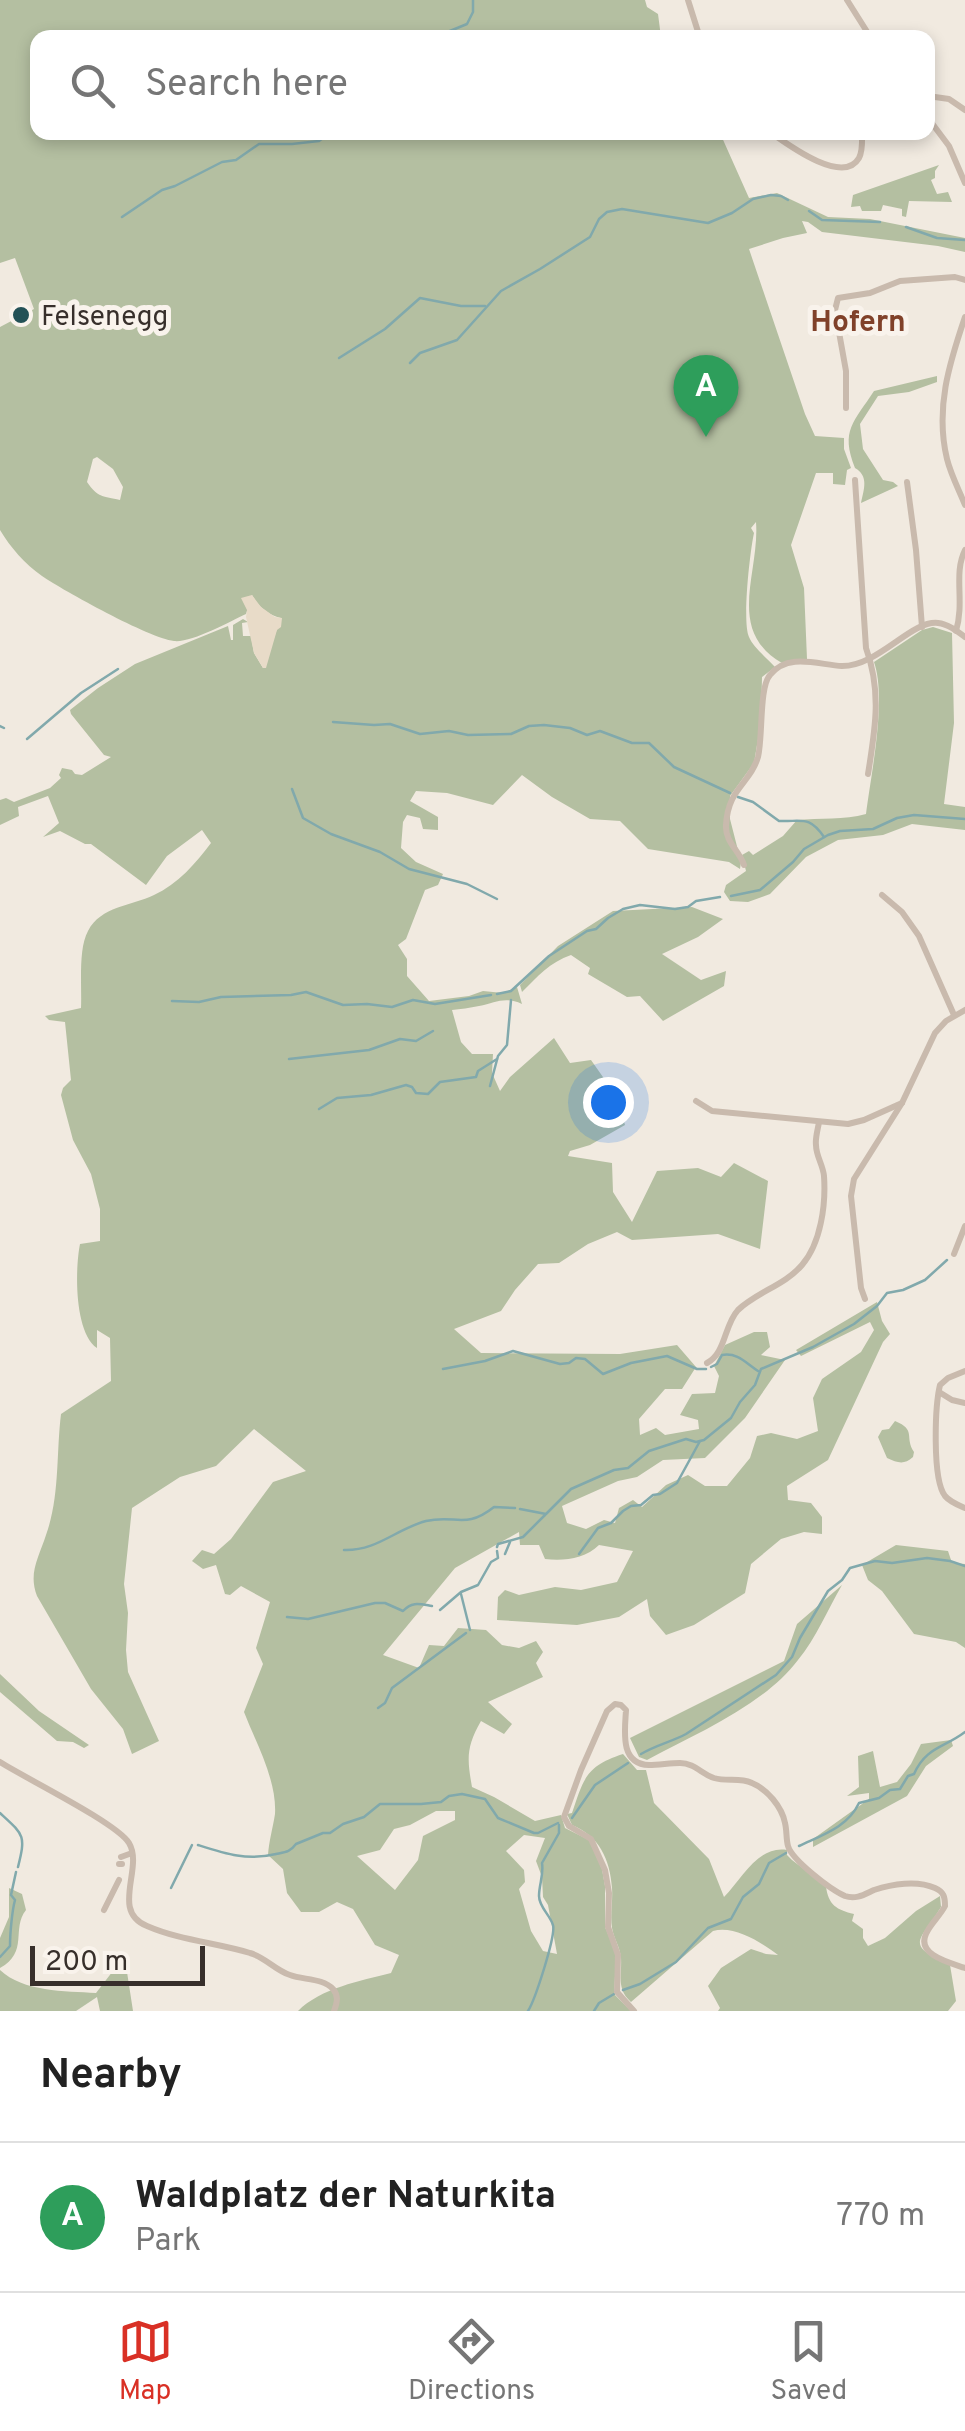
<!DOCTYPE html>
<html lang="en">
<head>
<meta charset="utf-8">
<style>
  body { margin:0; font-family:Overpass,sans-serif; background:#f6f6f6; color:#222 }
  .scale { position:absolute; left:30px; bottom:25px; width:175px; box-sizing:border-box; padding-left:10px; border:5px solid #372f2b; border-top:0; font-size:28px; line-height:35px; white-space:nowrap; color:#372f2b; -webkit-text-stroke:8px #f9f3ec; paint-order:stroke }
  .you { position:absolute; left:608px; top:1102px; width:35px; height:35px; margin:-25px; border:8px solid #fff; border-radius:50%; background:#1a73e8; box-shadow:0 0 0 15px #1a73e833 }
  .badge { display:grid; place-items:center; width:65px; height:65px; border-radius:50%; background:#d93025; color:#fff; font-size:32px; font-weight:700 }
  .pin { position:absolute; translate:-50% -82px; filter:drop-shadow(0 2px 5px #0008) }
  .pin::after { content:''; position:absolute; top:52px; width:35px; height:30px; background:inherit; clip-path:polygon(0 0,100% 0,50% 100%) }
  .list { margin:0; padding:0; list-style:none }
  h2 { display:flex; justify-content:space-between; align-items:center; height:130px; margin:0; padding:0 40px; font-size:42px }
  h2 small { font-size:32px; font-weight:400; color:#767676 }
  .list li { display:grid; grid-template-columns:65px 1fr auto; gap:30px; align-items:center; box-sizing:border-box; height:150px; padding:0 40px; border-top:2px solid #e0e0e0 }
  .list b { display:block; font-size:38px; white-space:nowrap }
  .list p { margin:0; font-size:32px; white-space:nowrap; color:#767676 }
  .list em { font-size:32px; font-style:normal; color:#767676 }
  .icon { flex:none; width:55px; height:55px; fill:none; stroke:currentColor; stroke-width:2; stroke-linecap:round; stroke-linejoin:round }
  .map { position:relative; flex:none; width:965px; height:2011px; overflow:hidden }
  .search { position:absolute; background:#fff; box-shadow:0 5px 15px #0003; left:30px; right:30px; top:30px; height:110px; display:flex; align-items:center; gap:25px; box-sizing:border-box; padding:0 35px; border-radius:20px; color:#767676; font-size:38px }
  .sheet { height:280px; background:#fff }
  nav { display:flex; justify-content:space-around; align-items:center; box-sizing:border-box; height:140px; border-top:2px solid #e0e0e0; background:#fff; font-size:28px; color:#767676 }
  nav a { display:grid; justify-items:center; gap:5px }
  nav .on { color:#d93025 }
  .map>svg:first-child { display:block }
  .green { fill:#b4bfa1; fill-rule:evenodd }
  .plaza { fill:#e8dbc8 }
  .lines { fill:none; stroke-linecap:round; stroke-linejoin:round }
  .stream { stroke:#81a9ac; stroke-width:2.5 }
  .minor { stroke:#c9baad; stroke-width:6 }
  .poi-dot { fill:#235156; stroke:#f9f3ec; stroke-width:4 }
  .labels { text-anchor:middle; stroke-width:10; stroke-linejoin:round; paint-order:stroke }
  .poi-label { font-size:28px; fill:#372f2b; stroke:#f9f3ec; text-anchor:start }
  .neighbourhood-label { font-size:30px; font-weight:bold; fill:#80412a; stroke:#f9f3ec }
</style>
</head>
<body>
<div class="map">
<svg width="965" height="2011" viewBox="0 0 965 2011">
  <rect width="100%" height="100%" fill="#f1eae0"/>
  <g class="green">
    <path d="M 0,0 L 645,0 L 647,7 L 658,14 L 661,37 L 38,38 L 38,132 L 720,133 L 749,198 L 777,193 L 828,217 L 870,219 L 965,238 L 965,252 L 938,246 L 822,232 L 808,222 L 802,221 L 807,233 L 783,238 L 749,249 L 805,414 L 815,436 L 844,438 L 844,449 L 851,468 L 847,470 L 845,485 L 833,484 L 833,473 L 816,473 L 791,545 L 804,588 L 807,659 L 782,663 C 725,630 760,573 756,522 L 751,528 L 754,533 C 750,551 742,622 749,637 C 753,647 767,658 775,667 L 762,677 L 761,721 L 754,763 L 730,796 L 730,819 L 741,862 L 740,869 L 729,862 L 648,849 L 620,821 L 590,819 L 552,797 L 522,775 L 493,805 L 447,793 L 416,791 L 410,801 L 438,817 L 438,830 L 423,829 L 420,818 L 407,815 L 403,822 L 401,848 L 416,862 L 443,874 L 438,885 L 425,890 L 406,939 L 398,945 L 407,959 L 407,976 L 429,1001 L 469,996 L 483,991 L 503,993 L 517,987 L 522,1004 C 504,996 496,1003 479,1006 C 470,1008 460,1009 452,1010 L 461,1042 L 472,1054 L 493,1054 L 492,1073 L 500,1091 L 510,1077 L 554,1038 L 570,1063 L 591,1060 L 617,1097 L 625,1125 L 590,1145 L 570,1151 L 568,1156 L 612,1163 L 613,1192 L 632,1222 L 657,1171 L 698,1168 L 721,1177 L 734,1163 L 768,1181 L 760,1249 L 718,1234 L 632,1240 L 617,1232 L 588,1244 L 559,1263 L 538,1264 L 515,1290 L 501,1311 L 454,1329 L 481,1353 L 620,1354 L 677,1345 L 696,1367 L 682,1389 L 665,1389 L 639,1419 L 640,1435 L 656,1428 L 665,1435 L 699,1429 L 698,1420 L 680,1415 L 692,1394 L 715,1393 L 719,1376 L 714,1366 L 725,1345 L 754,1332 L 767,1332 L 770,1347 L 761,1355 L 785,1360 L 745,1418 L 705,1458 L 663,1460 L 637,1477 L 618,1481 L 562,1506 L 567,1523 L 586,1529 L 604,1520 L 615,1523 L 619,1508 L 633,1500 L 642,1507 L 666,1485 L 688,1475 L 705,1486 L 727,1486 L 750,1458 L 757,1436 L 771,1433 L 797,1439 L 818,1431 L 813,1398 L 822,1379 L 861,1352 L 874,1330 L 870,1322 L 801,1356 L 796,1350 L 877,1302 L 882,1321 L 890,1334 L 883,1342 L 828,1460 L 787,1486 L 788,1500 L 811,1503 L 822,1517 L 822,1534 L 804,1532 L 781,1539 L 751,1564 L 745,1593 L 694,1625 L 666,1635 L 650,1616 L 647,1599 L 619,1617 L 577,1625 L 497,1620 L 498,1597 L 505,1590 L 519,1595 L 555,1587 L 581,1590 L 617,1582 L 633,1551 L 599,1545 C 585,1559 564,1561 545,1559 L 539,1545 L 520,1545 L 519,1532 L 455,1568 L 383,1655 L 419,1668 L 429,1645 L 444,1646 L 458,1628 L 486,1630 L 502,1645 L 519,1648 L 536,1641 L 543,1652 L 536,1663 L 543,1677 L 488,1702 L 512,1724 L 504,1734 L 481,1721 C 466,1747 467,1759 472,1787 L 494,1797 L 535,1821 L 561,1815 L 565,1828 L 589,1840 L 602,1869 L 605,1886 L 605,1927 L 614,1948 L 616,1959 L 614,1994 L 631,2011 L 298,2011 C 321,1988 360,1981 391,1973 L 399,1955 L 375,1945 L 353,1909 L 337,1902 L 319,1912 L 301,1912 L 287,1893 L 283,1869 L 268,1855 C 269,1841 273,1827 275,1814 C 277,1780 256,1743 244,1712 L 263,1664 L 256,1648 L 270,1602 L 241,1586 L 230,1595 L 225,1594 L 216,1565 L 203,1569 L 192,1561 L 202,1550 L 214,1554 L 231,1539 L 273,1482 L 306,1471 L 254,1429 L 216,1466 L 180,1477 L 132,1508 L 124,1584 L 128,1613 L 126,1650 L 128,1672 L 159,1741 L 132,1754 L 123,1729 L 91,1689 L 37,1596 C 28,1573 39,1557 46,1535 C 60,1496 56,1455 61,1414 L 111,1381 L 110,1338 L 97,1330 L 97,1348 C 74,1332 75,1269 80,1244 L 100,1241 L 100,1209 L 91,1174 L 73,1140 L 61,1095 L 63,1088 L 71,1080 L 65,1022 L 49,1020 L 45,1016 L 81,1008 C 82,986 78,949 88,931 C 101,906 131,906 154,895 C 178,884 196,863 211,843 L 202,830 L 167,856 L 146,885 L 91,844 L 85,844 L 60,831 L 43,837 L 59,823 L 48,796 L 18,807 L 19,816 L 0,825 L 0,800 L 6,798 L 14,802 L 50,788 L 61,778 L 59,775 L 62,768 L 72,770 L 75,774 L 82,775 L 111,757 L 104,755 L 71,714 L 70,710 L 98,688 L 135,664 L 228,626 L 231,640 L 233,640 L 233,625 L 243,619 L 248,622 L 242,623 L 243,636 L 251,636 L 254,653 L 263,668 L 281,618 C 270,616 257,606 252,595 L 246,614 C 229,622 191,643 174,641 C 149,638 64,591 42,576 C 25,564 10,547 0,530 L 0,327 L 34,309 L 15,258 L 0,263 ZM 97,457 L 113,469 L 123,487 L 120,500 C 103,496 98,498 87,482 L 93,459 ZM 436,1811 L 455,1811 L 455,1820 L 423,1836 L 418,1860 L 395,1890 L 357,1856 L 380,1850 L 394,1829 L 410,1825 ZM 524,1835 L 545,1838 L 536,1861 L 542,1877 L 543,1897 L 548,1905 L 557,1954 L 543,1951 L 531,1931 L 519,1889 L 525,1882 L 524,1870 L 506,1851 Z"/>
    <path d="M 939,165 L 935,171 L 935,178 L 931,180 L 937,194 L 948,192 L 952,202 L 909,201 L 906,217 L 902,216 L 902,209 L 883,205 L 881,211 L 862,211 L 860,206 L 851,207 L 853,195 Z"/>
    <path d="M 937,376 L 937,382 L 909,392 L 878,396 L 860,424 L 863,449 L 883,480 L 893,482 L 898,486 L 861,503 C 864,489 869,476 855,468 C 840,430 854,422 874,391 Z"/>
    <path d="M 933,627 L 952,633 L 954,723 L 944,804 L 965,807 L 965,830 L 912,824 L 883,835 L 838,840 L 806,857 L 770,894 L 748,902 L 730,901 L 724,892 L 726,885 L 746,871 L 742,855 L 749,851 L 753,855 L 783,836 L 797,820 C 820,818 844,820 866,814 C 871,774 887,699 874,662 L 922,630 Z"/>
    <path d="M 692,907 L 723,919 L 698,937 L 662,954 L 701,980 L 726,971 L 724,986 L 663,1021 L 640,996 L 627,997 L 588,974 L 590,968 L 571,955 C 550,962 537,977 522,992 L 520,985 L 558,946 L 613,911 Z"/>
    <path d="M 895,1421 C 917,1430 904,1437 914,1452 L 913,1457 C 904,1465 898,1463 887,1458 L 878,1437 L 882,1430 L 889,1429 Z"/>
    <path d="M 896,1545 L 948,1551 L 952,1563 L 965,1564 L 965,1648 L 956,1642 L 914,1634 L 882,1591 L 868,1580 L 862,1565 Z"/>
    <path d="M 842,1585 C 828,1609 816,1638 798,1660 C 763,1706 697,1733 647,1760 L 639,1757 L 630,1738 L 784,1661 L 797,1624 Z"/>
    <path d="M 0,1674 L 39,1711 L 89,1745 L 84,1748 L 73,1742 L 57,1741 L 0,1692 Z"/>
    <path d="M 951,1740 L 953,1746 L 926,1766 L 907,1796 L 813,1847 L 813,1839 L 869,1799 L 869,1793 L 847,1796 L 859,1787 L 858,1756 L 873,1751 L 880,1787 L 897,1782 L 911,1764 L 921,1744 Z"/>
    <path d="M 623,1754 L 637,1770 L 646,1770 L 654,1803 L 709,1859 L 724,1897 C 742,1879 758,1845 787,1850 L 787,1855 L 792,1860 L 826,1886 C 828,1905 837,1910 854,1914 L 852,1921 L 863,1929 L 863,1938 L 868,1946 L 885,1938 L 916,1911 L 940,1896 L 941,1907 C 920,1942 903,1944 950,1965 L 956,2001 L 948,2011 L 718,2011 L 720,2008 L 708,1986 L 721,1968 L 751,1949 L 766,1954 L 778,1955 C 761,1942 734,1925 713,1931 L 631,2002 C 616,1989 622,1976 621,1958 C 620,1947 614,1939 612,1928 C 610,1915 613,1901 612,1888 C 610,1859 599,1836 572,1825 L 567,1814 L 572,1813 C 584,1778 586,1766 623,1754 Z"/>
    <path d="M 9,1888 L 22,1894 L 26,1910 C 11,1929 29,1952 0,1968 L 0,1938 L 9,1917 Z"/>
    <path d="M 116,1967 L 127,1972 L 133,2011 L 100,2011 L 97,1997 L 76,2011 L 0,2011 L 0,1970 C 23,1992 65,1991 96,1993 Z"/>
  </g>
  <path class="plaza" d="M 252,595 L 261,607 L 275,617 L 282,618 L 281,627 L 277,630 L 266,668 L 263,668 L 254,653 L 246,617 L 247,610 L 241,598 Z"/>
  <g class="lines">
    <g class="stream">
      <path d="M 445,33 L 467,24 L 473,12 L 473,0"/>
      <path d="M 809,211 L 822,220 L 880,222"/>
      <path d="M 122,217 L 162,190 L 175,186 L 222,162 L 236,160 L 259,144 L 292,144 L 319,141 L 331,132"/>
      <path d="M 906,227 L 937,238 L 965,240"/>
      <path d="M 339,358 L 385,329 L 420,298 L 461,306 L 485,306"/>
      <path d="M 410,363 L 420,353 L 457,340 L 501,291 L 540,269 L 590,237 L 599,219 L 607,212 L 622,209 L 708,223 L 732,213 L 753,199 L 771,195 L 781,196 L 788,200"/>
      <path d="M 333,722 L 374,725 L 390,724 L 420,734 L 449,731 L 468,735 L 511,734 L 529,726 L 544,725 L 570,728 L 587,735 L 600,731 L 632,743 L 649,743 L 674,767 L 730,793"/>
      <path d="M 0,726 L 4,728"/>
      <path d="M 27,739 L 81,693 L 118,669"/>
      <path d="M 292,789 L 303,818 L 331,834 L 380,852 L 409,869 L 467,884 L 497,899"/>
      <path d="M 738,797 L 753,802 L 779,821 C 802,822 809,815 824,837"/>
      <path d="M 731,896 L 760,890 L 793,862 L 804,849 L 828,835 L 840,831 L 873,829 L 897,818 L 914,815 L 965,819"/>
      <path d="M 497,994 L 511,991 L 549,956 L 587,931 L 596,929 L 608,918 L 623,909 L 640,905 L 675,909 L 688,907 L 696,901 L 720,897"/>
      <path d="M 172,1001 L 199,1002 L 221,997 L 291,995 L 306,992 L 343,1005 L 367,1004 L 392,1007 L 413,1000 L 435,1004 L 491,995"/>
      <path d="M 289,1059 L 369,1050 L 400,1039 L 416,1041 L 433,1031"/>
      <path d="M 490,1086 L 498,1056 L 507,1045 L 511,1000"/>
      <path d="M 319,1109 L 337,1098 L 371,1095 L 406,1085 L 412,1087 L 416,1093 L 428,1094 L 440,1082 L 476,1077 L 478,1071 L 497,1059"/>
      <path d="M 711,1367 L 717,1364 L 722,1355 C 737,1352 746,1363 758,1371"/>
      <path d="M 443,1369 L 485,1361 L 513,1351 L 560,1364 L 569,1363 L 576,1358 L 585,1359 L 603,1374 L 631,1363 L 667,1356 L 697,1369 L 706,1369"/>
      <path d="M 520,1509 L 546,1514 L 571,1489 L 614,1470 L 628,1468 L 649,1451 L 686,1439 L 696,1442 L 704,1440 L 731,1418 L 740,1402 L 755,1385 L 761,1369 L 813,1347 L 854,1324 L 877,1306 L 887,1293 L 903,1290 L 925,1280 L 947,1260"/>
      <path d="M 497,1547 L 498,1544 L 523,1537 L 545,1515"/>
      <path d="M 344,1550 C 377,1551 396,1529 426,1521 C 456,1514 465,1530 494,1507 L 515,1508"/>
      <path d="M 505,1554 L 510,1542"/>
      <path d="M 579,1554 L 598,1528 L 611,1523 L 623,1511 L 631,1506 L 641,1505 L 653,1495 L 660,1494 L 677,1483 L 700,1441"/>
      <path d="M 461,1594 L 470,1630"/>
      <path d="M 440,1610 L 461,1592 L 478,1585 L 491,1562 L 498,1558 L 497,1551"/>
      <path d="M 287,1617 L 308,1619 L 375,1603 L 385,1603 L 403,1611 C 412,1601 420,1604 432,1606"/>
      <path d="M 378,1708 L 385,1703 L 392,1688 L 466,1633"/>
      <path d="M 641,1754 C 656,1745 671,1742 686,1734 L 776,1675 L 792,1657 L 800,1638 L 828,1591 L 842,1580 L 850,1568 L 875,1561 L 892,1563 L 927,1558 L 950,1561 L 965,1566"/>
      <path d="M 0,1813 C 24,1835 26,1835 18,1867"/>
      <path d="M 572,1818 L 595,1785 L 628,1763"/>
      <path d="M 198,1845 C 226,1854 247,1861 276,1854 C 286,1852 290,1852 296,1844 L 323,1833 L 330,1833 L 343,1824 L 364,1817 L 380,1804 L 421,1804 L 441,1802 L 449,1796 L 462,1794 L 485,1799 L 498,1818 L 534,1833 L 538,1833 L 558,1823"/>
      <path d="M 799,1846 C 822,1835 848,1827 859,1803 L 879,1798 L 890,1790 L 900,1789 L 908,1776 L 914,1774 C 926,1747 944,1748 965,1732"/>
      <path d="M 171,1888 L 192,1845"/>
      <path d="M 0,1957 L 10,1946 C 10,1934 12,1911 15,1900 L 11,1895 L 16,1872"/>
      <path d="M 623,1990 L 640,1984 L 676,1962 L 708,1928 L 731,1919 L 743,1897 L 759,1884 L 769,1863 L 786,1853"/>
      <path d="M 528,2011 C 535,2000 556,1936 553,1925 C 550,1915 539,1907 539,1896 C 539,1884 544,1875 542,1863 L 559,1833 L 559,1825"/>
      <path d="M 594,2011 L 599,2003 L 614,1994"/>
    </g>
    <g class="minor">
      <path d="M 688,0 L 700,38"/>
      <path d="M 847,0 L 871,38"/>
      <path d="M 928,96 L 949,99 L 965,110"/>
      <path d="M 928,118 L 949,146 L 965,183"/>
      <path d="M 770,132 C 787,144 843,186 859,158 C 863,151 862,140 862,132"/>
      <path d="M 965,317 C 949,364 935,409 947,459 C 951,475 959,490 965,505"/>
      <path d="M 846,408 L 846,371 L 835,310 L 838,298 L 870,293 L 900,281 L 955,277 L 965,280"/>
      <path d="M 855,480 L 866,648 C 882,692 875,730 868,774"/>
      <path d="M 907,482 L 916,550 L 922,627"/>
      <path d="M 956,631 C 965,601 953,574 965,550"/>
      <path d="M 744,865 C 739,850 725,842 726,825 C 728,788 750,784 758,757 C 763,737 759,687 770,675 C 788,652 819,665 842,666 C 879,666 911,620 938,623 C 948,624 957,631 965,637"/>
      <path d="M 882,895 L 902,912 L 919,936 L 954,1015"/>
      <path d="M 696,1101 L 712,1111 L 848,1124 L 864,1120 L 902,1103"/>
      <path d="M 954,1254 L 965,1226"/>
      <path d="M 865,1299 L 861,1288 L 851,1196 L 854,1179 L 902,1103 L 935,1033 L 946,1021 L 965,1010"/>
      <path d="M 707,1363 C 726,1353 724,1325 738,1310 C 757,1292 785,1285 802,1265 C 821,1243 826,1204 824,1176 C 823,1165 816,1156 816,1145 C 815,1138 818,1129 819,1122"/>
      <path d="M 965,1371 L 948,1378 L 940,1385 C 935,1406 932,1479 945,1496 C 950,1502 958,1505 965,1508"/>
      <path d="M 939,1392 L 952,1400 L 965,1403"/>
      <path d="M 0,1762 C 25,1778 117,1823 129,1843 C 144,1868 110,1911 147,1926 C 179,1940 217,1943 250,1953 C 265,1957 275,1970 290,1975 C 303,1980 323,1978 333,1989 C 339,1996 337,2003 334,2011"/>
      <path d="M 121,1857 L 132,1853"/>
      <path d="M 119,1864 L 122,1864"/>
      <path d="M 104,1910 L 119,1880"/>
      <path d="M 634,2011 L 617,1992 L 618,1955 L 608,1927 L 609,1893 L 605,1870 L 591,1839 L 569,1826 L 564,1817 L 581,1770 L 607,1711 L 615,1704 L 621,1705 L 626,1710 C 625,1730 619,1764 649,1765 C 659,1765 670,1763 680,1763 C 694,1763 702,1774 714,1778 C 727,1782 740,1777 752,1783 C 767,1789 782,1807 785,1823 C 787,1831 786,1839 788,1846 C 792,1860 831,1890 845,1896 C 856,1900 865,1894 874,1890 C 892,1884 917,1880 935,1888 C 944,1892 945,1897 945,1906 C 940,1916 930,1924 926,1934 C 916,1955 951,1963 965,1968"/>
    </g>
  </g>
  <circle class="poi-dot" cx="21" cy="315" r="10"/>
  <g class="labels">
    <g class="poi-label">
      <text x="41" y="325">Felsenegg</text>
    </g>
    <g class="neighbourhood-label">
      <text x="858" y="331">Hofern</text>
    </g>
  </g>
</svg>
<div class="scale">200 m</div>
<div class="you"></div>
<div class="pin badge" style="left:706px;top:437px;background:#2e9e5b">A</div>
<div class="search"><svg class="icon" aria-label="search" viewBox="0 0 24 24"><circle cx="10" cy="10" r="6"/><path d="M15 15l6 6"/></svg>Search here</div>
</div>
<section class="sheet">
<h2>Nearby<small></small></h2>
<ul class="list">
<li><span class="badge" style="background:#2e9e5b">A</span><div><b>Waldplatz der Naturkita</b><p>Park</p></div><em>770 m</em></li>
</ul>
</section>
<nav>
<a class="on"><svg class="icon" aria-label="map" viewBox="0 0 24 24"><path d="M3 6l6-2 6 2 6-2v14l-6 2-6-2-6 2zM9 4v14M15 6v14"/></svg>Map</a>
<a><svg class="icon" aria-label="directions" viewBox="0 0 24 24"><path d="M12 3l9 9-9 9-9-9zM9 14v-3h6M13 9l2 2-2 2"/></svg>Directions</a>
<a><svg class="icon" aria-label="saved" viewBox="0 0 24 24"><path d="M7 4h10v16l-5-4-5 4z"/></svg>Saved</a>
</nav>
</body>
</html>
